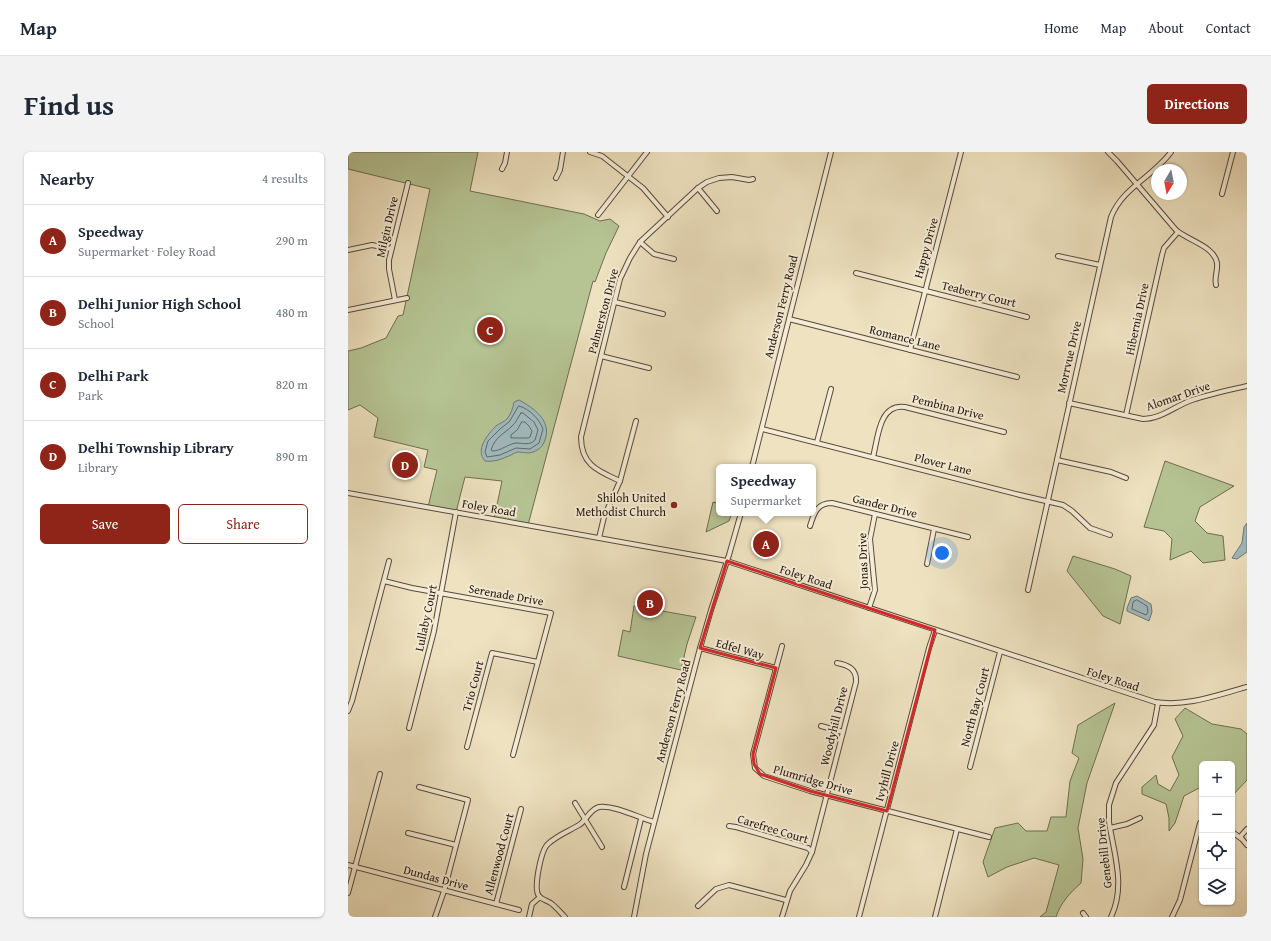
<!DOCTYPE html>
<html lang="en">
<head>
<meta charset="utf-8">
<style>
  body { margin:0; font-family:"Gentium Book Plus",serif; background:#f2f2f3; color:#1f2937 }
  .controls { position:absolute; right:12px; bottom:12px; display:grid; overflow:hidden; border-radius:6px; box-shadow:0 1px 3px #0004 }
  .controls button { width:36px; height:36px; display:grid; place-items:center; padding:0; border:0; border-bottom:1px solid #e0e1e3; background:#fff; color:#1f2937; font:20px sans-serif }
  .compass { position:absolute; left:803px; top:12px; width:36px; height:36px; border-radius:50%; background:#fff; box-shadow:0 1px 3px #0004; rotate:190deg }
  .you { position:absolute; left:594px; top:401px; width:14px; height:14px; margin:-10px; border:3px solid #fff; border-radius:50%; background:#1a73e8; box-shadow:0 0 0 6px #1a73e833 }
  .badge { display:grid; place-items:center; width:26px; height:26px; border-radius:50%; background:#8f2418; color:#fff; font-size:13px; font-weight:700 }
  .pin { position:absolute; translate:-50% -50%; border:2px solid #fff; box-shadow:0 1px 4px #0006 }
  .popup { position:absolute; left:368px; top:312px; width:100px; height:52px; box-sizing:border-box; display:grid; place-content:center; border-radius:6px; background:#fff; filter:drop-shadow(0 1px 3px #0005); font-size:13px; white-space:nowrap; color:#747a83 }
  .popup b { font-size:15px; color:#1f2937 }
  .popup::after { content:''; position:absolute; left:50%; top:100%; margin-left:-8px; border:8px solid transparent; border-top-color:#fff }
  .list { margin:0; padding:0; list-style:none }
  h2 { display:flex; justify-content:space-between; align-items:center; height:52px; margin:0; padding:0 16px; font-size:17px }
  h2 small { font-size:13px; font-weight:400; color:#747a83 }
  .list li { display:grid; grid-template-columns:26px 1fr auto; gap:12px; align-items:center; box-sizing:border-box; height:72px; padding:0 16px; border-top:1px solid #e0e1e3 }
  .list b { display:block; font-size:15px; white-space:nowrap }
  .list p { margin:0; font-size:13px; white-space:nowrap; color:#747a83 }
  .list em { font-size:13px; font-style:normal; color:#747a83 }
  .actions { display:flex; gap:8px; padding:12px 16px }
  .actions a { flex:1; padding:9px 0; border:1px solid #8f2418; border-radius:6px; text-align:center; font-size:14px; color:#8f2418 }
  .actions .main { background:#8f2418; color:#fff }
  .icon { flex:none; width:22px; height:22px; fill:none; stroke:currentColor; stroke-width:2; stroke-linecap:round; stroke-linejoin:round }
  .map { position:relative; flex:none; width:899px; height:765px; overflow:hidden; border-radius:6px }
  header { display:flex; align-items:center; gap:24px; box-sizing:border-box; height:56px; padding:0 20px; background:#fff; border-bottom:1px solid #e0e1e3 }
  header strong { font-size:19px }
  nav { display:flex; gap:22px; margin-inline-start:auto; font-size:14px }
  .intro { display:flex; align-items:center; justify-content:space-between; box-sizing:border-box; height:96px; padding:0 24px }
  h1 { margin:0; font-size:28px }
  .button { padding:10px 18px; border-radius:6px; background:#8f2418; color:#fff; font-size:14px; font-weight:700 }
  main { display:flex; gap:24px; padding:0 24px }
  aside { flex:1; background:#fff; border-radius:6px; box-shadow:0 1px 3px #0004 }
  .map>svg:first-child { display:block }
  .green { fill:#b6c494; stroke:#6e6e50 }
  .water { fill:#a0babe; stroke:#6f7977 }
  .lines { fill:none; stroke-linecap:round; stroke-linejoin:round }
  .shore { stroke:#636866; stroke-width:1 }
  .minor-casing { stroke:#584a3a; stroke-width:6 }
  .minor { stroke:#f4ecd6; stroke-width:4 }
  .marked { fill:none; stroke:#d62828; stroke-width:3; stroke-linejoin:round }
  .poi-dot { fill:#8f2418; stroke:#f4ecd6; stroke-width:1.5 }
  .labels { text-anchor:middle; stroke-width:4; stroke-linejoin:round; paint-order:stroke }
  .street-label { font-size:12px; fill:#26170d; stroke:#f4ecd6 }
  .poi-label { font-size:12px; fill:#26170d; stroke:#f4ecd6; text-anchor:end }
</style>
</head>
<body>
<header>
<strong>Map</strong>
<nav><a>Home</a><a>Map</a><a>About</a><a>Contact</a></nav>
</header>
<div class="intro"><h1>Find us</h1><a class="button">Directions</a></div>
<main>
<aside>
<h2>Nearby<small>4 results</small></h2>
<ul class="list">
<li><span class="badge">A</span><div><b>Speedway</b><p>Supermarket · Foley Road</p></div><em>290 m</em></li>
<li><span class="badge">B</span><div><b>Delhi Junior High School</b><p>School</p></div><em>480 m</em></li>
<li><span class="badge">C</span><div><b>Delhi Park</b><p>Park</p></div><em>820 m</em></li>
<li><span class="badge">D</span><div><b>Delhi Township Library</b><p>Library</p></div><em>890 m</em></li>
</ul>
<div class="actions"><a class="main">Save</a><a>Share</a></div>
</aside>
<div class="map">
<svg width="899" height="765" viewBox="0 0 899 765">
  <rect width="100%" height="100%" fill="#eee2c0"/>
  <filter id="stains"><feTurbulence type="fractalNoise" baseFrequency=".005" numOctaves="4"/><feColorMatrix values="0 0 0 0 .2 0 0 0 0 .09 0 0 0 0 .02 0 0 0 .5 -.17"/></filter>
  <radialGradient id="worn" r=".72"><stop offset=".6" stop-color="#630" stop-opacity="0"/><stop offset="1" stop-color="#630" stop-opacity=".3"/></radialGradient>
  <g class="green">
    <path d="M 0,0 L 130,0 L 122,39 L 236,62 L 252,69 L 262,67 L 271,74 L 258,101 L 247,130 L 245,129 L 180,373 L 146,367 L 154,329 L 117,325 L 108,360 L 80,355 L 89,318 L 76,315 L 80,298 L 26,285 L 30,266 L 12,253 L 0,258 L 0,199 L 13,196 L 38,186 L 50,164 L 55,163 L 82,37 L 0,17 Z"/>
    <path d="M 817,309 L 886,334 L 852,355 L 847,369 L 859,381 L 875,384 L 877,408 L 855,411 L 843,399 L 822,408 L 824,387 L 816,379 L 796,375 Z"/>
    <path d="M 369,345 L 371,345 L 371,361 L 384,361 L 381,369 L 358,380 L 365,350 L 368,351 Z"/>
    <path d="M 725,404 L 767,417 L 783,424 L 772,472 L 755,464 L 719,419 Z"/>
    <path d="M 286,454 L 348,465 L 339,492 L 333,518 L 270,504 L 275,478 L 282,480 Z"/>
    <path d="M 767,551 L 739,631 L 730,676 L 735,707 L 733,731 C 722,741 713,750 708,765 L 692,765 L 698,760 L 711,713 L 686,706 L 659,715 L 640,725 L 635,710 L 647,676 L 670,671 L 678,679 L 699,679 L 703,665 L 718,665 L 722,629 L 731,606 L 724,601 L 730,573 Z"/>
    <path d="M 837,556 L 864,572 L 893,577 L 899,582 L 899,628 L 884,644 L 884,612 L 854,612 L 854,636 L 853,635 L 836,644 L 827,671 L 821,679 L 821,666 L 818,652 L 794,642 L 794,635 L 808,623 L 810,632 L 822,639 L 831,623 L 824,605 L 835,584 L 827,567 Z"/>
  </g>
  <g class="water">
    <path d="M 171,248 C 186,256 204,269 197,288 C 195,294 191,298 185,300 C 180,302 175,300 169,300 C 166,301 162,304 158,305 C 152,308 144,310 137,309 C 127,298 139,283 148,274 C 152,271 156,270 159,267 C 163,262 165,256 166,250 Z"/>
    <path d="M 899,371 L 899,400 L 889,407 L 884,406 L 894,391 L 896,375 Z"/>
    <path d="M 789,444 L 803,452 L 804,460 L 801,469 L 779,459 L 779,456 L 783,446 Z"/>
  </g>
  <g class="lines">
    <g class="shore">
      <path d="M 171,254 C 182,257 191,267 195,277 L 191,291 L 182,297 L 168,296 L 152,303 L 139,305 L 137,300 L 140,289 L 152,277 L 161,270 Z"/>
      <path d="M 173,261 L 175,261 L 186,270 L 190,278 L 187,288 C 181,294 176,291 168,291 C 160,292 153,299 144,299 L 143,298 C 147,285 156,282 164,274 C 168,271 170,265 173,261 Z"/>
      <path d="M 174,270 L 177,270 L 181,274 L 184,279 L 182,285 L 180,286 L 163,286 L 163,283 L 169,278 Z"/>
      <path d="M 789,448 L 799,454 L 800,460 L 798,463 L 784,457 L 785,450 Z"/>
    </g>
    <defs>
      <g id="minor">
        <path d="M 242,0 L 254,4 L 295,36 L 320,65"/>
        <path d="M 760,0 L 769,9 L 828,78 C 841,89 866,94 869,111 C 870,119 866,126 868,133"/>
        <path d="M 154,17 L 157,11 L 159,0"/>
        <path d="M 208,26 L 212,18 L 215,0"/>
        <path d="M 350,36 L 369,59"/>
        <path d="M 874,42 L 885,0"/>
        <path d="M 250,63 L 299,0"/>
        <path d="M 292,90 L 306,102 L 326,107"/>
        <path d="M 0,98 L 24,93 L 43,97"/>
        <path d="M 710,104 L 752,113"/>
        <path d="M 508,121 L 679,165"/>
        <path d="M 47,148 L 41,117 L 41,108 L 60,31"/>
        <path d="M 267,150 L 315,162"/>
        <path d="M 0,158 L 59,146"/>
        <path d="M 441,167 L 669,225"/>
        <path d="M 562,198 L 613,0"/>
        <path d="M 253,204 L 301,216"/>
        <path d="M 721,251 L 795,267 C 813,267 827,254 844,248 C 862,242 881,238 899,234"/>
        <path d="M 778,263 L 814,103 L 816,96 L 830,80"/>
        <path d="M 414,277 L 672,343 L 715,353 L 724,359 L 742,376 L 762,383"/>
        <path d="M 469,290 L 483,237"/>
        <path d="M 525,305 C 530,286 531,251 557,255 L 656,280"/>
        <path d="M 709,308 L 763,320 L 778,326"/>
        <path d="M 404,315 L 441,167 L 483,0"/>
        <path d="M 272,329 C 250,319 233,313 233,285 L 272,127 L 282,106 L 292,90 L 350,36 L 359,30 L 371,26 L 384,25 L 401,28 L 405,27"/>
        <path d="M 0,341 L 379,409 L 807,550 C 839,555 869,543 899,535"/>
        <path d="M 462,374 C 466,361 469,351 484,351 L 620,385"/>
        <path d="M 251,386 L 256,365 L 272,329 L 288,269"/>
        <path d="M 579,412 L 586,377"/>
        <path d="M 36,429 L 64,436 L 203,461 L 165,603"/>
        <path d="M 680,438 L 763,65 C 775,35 805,25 823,0"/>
        <path d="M 521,456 L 527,438 L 522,387 L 527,362"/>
        <path d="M 434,494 L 405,602 L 407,616 L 416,624 L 462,639 L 641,685"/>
        <path d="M 352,496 L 428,516"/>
        <path d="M 0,559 L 4,549 L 41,409"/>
        <path d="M 473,574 L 495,580"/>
        <path d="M 61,576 L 86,479 L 108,360"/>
        <path d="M 119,595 L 144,501 L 190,510"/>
        <path d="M 622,615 L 652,500"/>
        <path d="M 71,635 L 120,648 L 96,739 L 87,765"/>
        <path d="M 227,651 L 254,695"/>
        <path d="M 381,674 L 388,675 L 460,696 L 464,700"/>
        <path d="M 762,676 L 779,672 L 792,666"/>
        <path d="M 884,680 L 894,687 L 899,693"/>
        <path d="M 60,681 L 108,693"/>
        <path d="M 892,685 L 899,677"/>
        <path d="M 0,713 L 171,758"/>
        <path d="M 276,735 L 293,667"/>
        <path d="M 0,741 L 32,622"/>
        <path d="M 148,752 L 173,657"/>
        <path d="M 350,754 L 368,737 L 381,733 L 438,748"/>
        <path d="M 735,761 L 738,765"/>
        <path d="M 181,765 L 184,752 L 192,745"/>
        <path d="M 217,765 C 213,761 209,756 204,752 C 201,749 194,748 191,744 C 185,737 193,698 200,692 C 208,684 221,679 231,673 C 238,669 242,657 251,655 C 267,653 291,666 306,670"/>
        <path d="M 286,765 L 298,702 L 352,496 L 363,458 L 381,403 L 393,361"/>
        <path d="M 434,765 L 442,739 L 458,713 L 464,700 L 508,530 C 509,517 500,513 489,511"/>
        <path d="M 511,765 L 581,496 L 587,478"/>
        <path d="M 587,765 L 609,677"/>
        <path d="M 763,765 C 778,734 766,702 761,670 L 761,653 L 768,631 L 806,573 L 810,551"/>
        <path d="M 824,765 L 832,748 L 852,671 L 854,672"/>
      </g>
    </defs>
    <use href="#minor" class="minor-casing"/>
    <use href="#minor" class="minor"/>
  </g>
  <path class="marked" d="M 379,409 L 587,478 L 539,659 L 462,639 L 412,622 L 406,612 L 405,602 L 428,516 L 352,496 Z"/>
  <circle class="poi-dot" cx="326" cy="353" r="4"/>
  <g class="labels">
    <g class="street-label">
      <text transform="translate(39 75) rotate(-77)" y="4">Milgin Drive</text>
      <text transform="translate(578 96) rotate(-75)" y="4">Happy Drive</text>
      <text transform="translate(631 142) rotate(14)" y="4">Teaberry Court</text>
      <text transform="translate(433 155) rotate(-76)" y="4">Anderson Ferry Road</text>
      <text transform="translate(255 159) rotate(-75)" y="4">Palmerston Drive</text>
      <text transform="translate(789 167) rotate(-78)" y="4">Hibernia Drive</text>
      <text transform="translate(557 186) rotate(14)" y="4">Romance Lane</text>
      <text transform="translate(721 205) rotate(-77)" y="4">Morrvue Drive</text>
      <text transform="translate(830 244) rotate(-19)" y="4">Alomar Drive</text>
      <text transform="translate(600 255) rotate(14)" y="4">Pembina Drive</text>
      <text transform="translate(595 312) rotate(14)" y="4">Plover Lane</text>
      <text transform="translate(537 354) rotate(14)" y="4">Gander Drive</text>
      <text transform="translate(141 356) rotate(10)" y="4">Foley Road</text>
      <text transform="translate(515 409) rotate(-92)" y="4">Jonas Drive</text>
      <text transform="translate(458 425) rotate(18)" y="4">Foley Road</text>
      <text transform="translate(158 443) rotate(10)" y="4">Serenade Drive</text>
      <text transform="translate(78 466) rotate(-78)" y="4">Lullaby Court</text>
      <text transform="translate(392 497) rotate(15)" y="4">Edfel Way</text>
      <text transform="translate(765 527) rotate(18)" y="4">Foley Road</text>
      <text transform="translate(125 534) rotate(-75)" y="4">Trio Court</text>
      <text transform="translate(627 555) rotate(-75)" y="4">North Bay Court</text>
      <text transform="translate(325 559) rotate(-75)" y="4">Anderson Ferry Road</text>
      <text transform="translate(486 574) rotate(-76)" y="4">Woodyhill Drive</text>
      <text transform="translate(539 619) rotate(-75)" y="4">Ivyhill Drive</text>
      <text transform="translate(465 628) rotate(16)" y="4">Plumridge Drive</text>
      <text transform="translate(425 677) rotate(17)" y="4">Carefree Court</text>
      <text transform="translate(756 701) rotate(-96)" y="4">Genebill Drive</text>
      <text transform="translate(151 702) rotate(-75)" y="4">Allenwood Court</text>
      <text transform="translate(88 726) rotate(15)" y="4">Dundas Drive</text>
    </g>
    <g class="poi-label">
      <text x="318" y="350">Shiloh United<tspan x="318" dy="14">Methodist Church</tspan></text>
    </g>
  </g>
  <rect width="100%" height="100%" filter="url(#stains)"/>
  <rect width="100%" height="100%" fill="url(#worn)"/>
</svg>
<div class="controls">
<button>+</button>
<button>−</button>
<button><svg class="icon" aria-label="locate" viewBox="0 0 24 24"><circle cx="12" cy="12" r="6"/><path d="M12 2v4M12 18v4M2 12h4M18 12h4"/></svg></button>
<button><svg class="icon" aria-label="layers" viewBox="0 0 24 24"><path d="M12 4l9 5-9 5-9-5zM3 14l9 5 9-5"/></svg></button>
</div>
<svg class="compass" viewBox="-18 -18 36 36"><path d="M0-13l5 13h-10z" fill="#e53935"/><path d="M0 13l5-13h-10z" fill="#747a83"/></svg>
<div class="you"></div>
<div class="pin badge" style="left:418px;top:392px">A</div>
<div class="popup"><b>Speedway</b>Supermarket</div>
<div class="pin badge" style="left:302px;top:451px">B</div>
<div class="pin badge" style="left:142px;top:178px">C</div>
<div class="pin badge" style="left:57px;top:313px">D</div>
</div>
</main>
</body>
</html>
